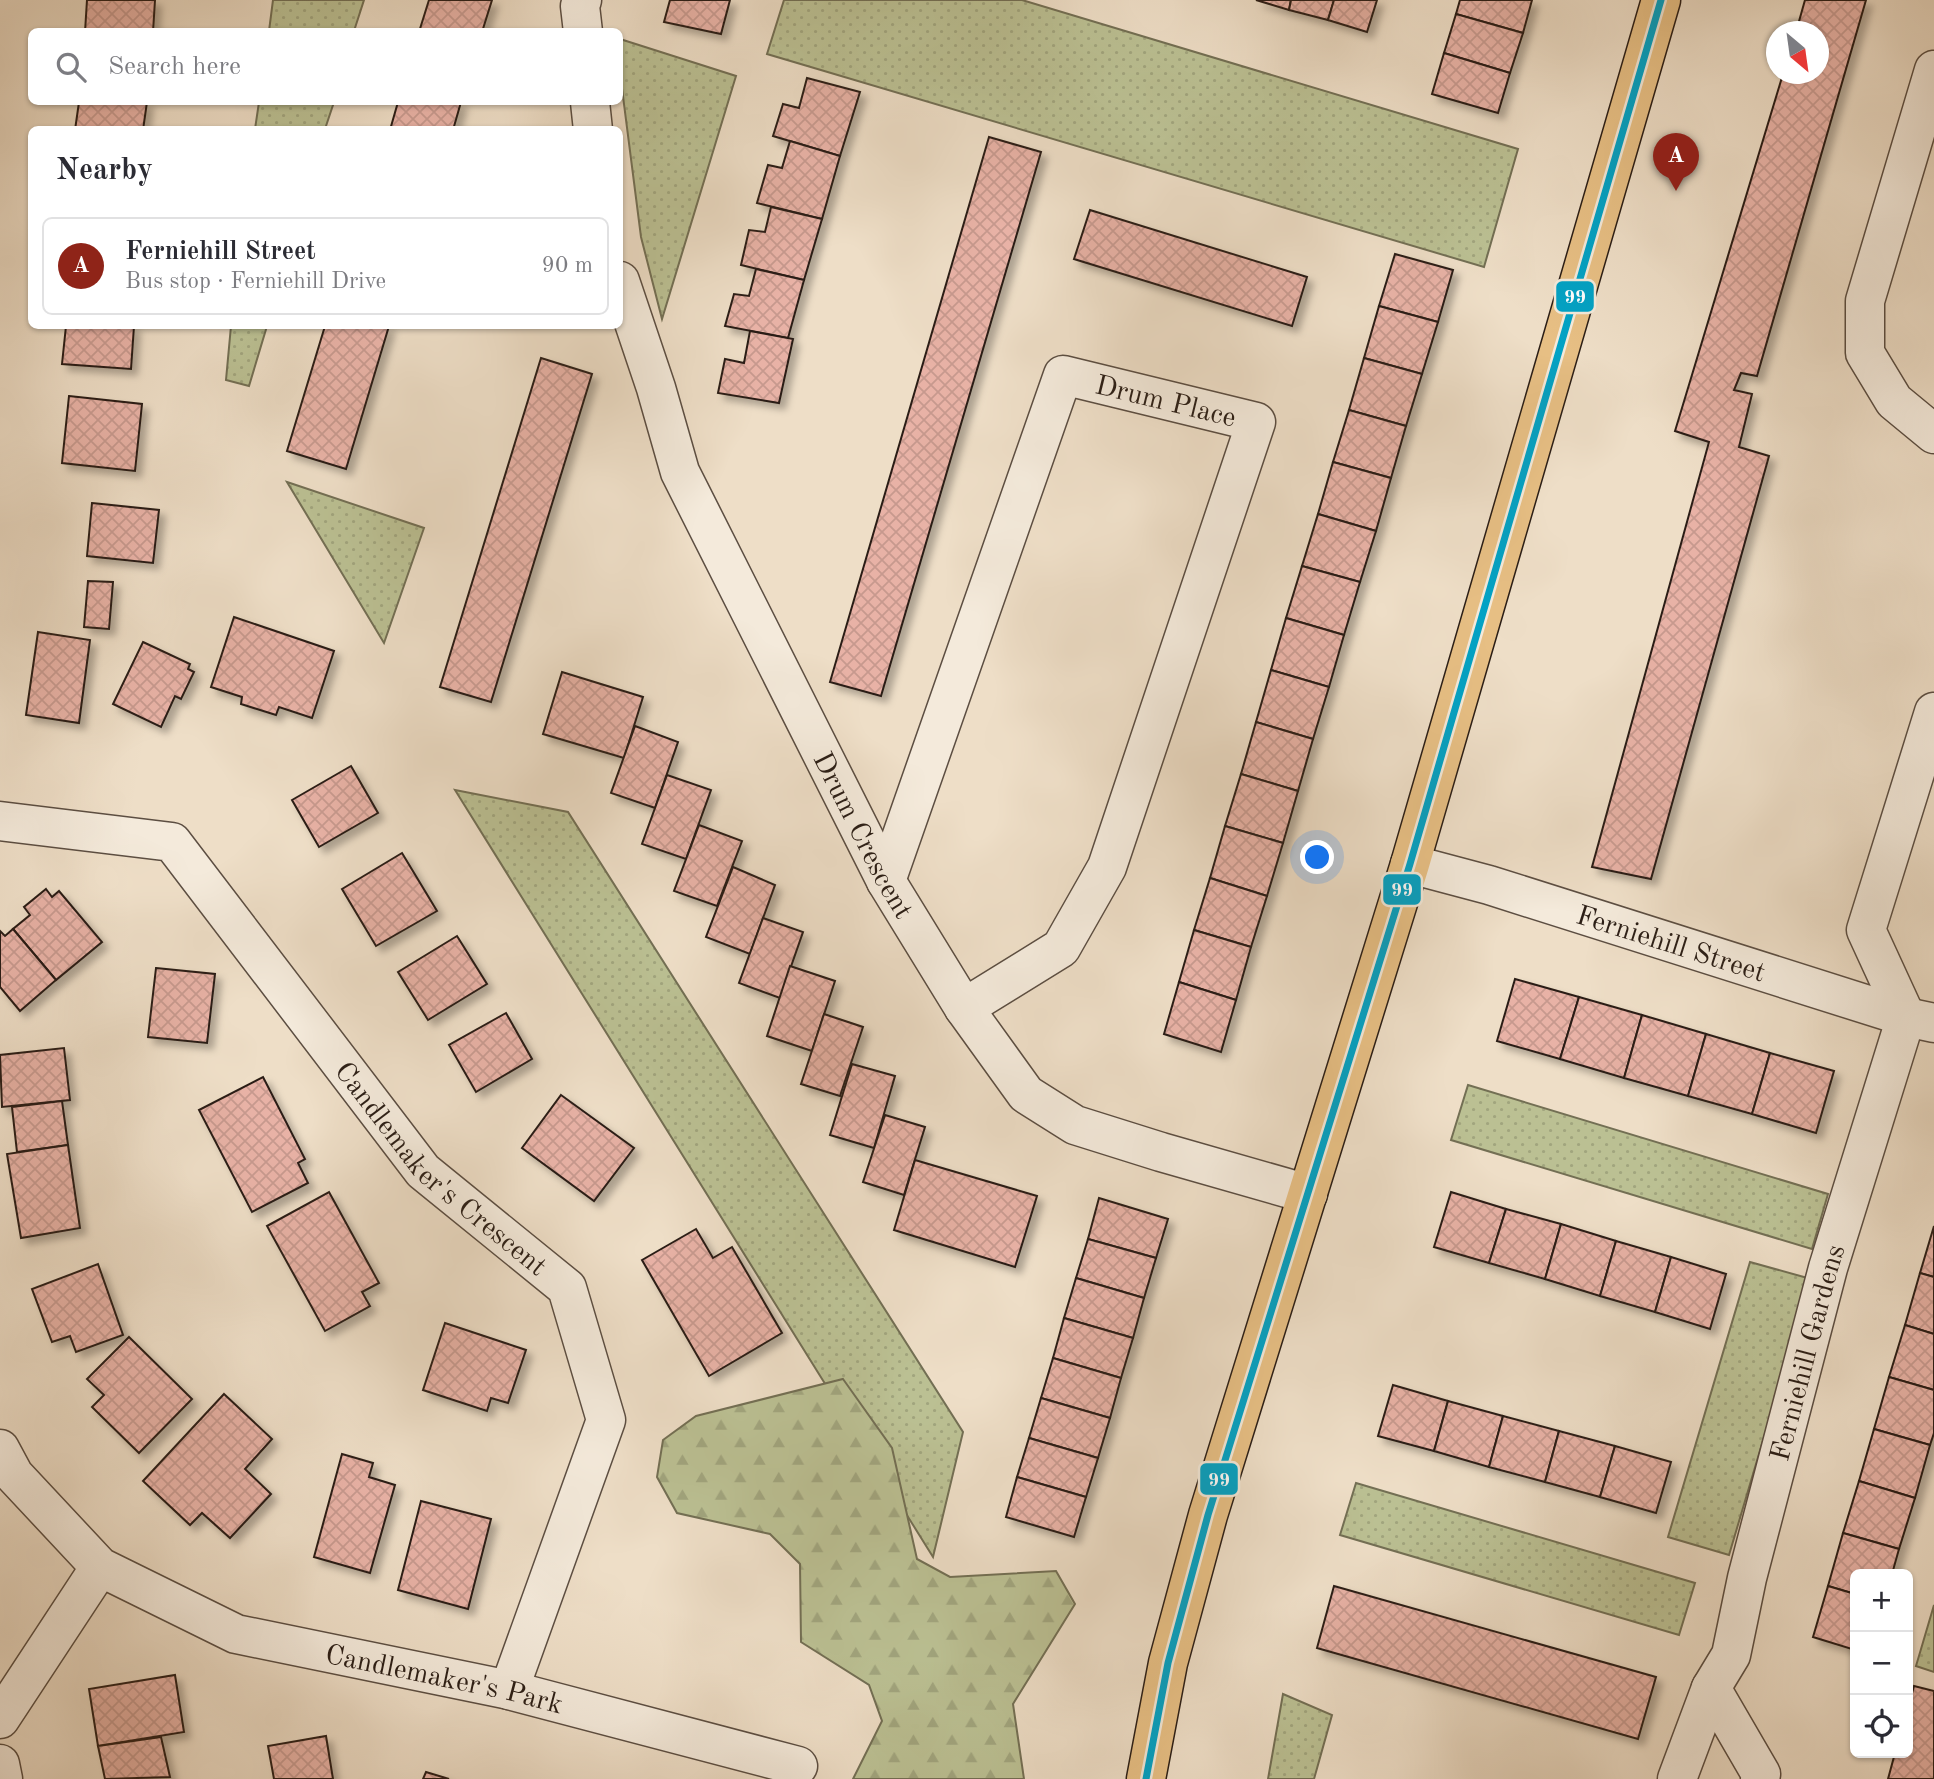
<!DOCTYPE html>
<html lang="en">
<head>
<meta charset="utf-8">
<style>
  body { margin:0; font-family:"Old Standard TT",serif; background:#f7f7f7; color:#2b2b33 }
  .controls { position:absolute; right:21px; bottom:21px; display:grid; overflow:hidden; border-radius:10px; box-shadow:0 2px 5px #0004 }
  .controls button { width:63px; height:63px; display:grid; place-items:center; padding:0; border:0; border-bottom:2px solid #e1e1e2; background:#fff; color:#2b2b33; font:35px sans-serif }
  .compass { position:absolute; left:1766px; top:21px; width:63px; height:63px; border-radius:50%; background:#fff; box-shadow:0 2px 5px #0004; rotate:151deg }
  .you { position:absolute; left:1318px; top:858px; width:24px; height:24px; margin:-18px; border:5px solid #fff; border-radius:50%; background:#1a73e8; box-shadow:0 0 0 10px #1a73e833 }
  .badge { display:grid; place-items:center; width:46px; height:46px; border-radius:50%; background:#8f2418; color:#fff; font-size:23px; font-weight:700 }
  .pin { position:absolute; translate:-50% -58px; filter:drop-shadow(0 2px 4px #0008) }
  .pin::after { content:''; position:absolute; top:37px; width:24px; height:21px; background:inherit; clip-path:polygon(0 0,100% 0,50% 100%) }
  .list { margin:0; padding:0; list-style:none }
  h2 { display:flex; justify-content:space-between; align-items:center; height:91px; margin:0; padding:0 28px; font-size:30px }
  h2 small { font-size:23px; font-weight:400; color:#7c7c81 }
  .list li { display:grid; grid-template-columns:46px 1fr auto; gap:21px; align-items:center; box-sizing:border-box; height:98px; margin:0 14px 14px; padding:0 14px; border:2px solid #e1e1e2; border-radius:10px }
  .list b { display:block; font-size:26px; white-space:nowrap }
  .list p { margin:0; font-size:23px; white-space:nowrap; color:#7c7c81 }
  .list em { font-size:23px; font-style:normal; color:#7c7c81 }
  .icon { flex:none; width:38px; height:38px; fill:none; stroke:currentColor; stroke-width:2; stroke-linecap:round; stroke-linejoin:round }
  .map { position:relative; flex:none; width:1934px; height:1779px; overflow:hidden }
  .search { position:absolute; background:#fff; box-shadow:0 2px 5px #0004; left:28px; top:28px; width:595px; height:77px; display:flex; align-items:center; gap:18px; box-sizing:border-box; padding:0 24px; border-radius:10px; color:#7c7c81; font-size:26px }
  .panel { position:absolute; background:#fff; box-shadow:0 2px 5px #0004; left:28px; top:126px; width:595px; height:203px; border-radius:10px }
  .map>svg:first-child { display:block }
  .grass { fill:url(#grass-dots); stroke:#736f54; stroke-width:2 }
  .forest { fill:url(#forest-firs); stroke:#736f54; stroke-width:2 }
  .building { fill:url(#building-cross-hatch); stroke:#2b1e16; stroke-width:2; filter:url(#shadow) }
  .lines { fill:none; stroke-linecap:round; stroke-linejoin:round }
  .minor-casing { stroke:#5c4e42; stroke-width:41 }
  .major-casing { stroke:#2b1e16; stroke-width:41 }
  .minor { stroke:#f4eadb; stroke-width:38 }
  .major { stroke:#e7bf84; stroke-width:38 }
  .bus-1-casing { stroke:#f4eadb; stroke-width:12 }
  .bus-1 { stroke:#02a2c5; stroke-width:7 }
  .labels { text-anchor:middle; stroke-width:5; stroke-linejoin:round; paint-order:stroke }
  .street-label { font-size:28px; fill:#2b1e16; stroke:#f4eadb }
  .line-badge { stroke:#f4eadb; stroke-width:2.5 }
  .badge-label { font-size:19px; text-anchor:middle; font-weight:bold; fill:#fff }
</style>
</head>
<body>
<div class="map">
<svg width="1934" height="1779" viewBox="0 0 1934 1779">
  <defs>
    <pattern id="grass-dots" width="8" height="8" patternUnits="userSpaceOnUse" patternTransform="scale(1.75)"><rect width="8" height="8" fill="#bbc093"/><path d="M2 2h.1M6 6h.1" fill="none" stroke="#a1a57e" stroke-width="1.8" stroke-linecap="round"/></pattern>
    <pattern id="forest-firs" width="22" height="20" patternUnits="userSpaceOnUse" patternTransform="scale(1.75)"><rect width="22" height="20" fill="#bbc093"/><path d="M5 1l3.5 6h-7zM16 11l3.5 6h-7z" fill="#a1a57e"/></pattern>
    <pattern id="building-cross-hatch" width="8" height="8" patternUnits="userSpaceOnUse" patternTransform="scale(1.75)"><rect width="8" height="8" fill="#e8b2a6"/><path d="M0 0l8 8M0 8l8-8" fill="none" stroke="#c7998e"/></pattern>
    <filter id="shadow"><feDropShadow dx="6" dy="6" stdDeviation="3.5" flood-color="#0004"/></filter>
  </defs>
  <rect width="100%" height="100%" fill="#eedec7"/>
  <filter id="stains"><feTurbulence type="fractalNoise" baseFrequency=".00286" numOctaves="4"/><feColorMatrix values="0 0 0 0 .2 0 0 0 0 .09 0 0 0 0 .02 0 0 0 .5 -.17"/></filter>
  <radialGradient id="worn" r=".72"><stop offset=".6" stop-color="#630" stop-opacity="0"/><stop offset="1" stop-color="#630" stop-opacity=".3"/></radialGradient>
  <g class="grass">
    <path d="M 273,0 L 364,0 L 354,31 L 269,31 Z"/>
    <path d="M 784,0 L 1022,0 L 1518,149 L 1484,267 L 767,54 Z"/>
    <path d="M 620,39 L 736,76 L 662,319 L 641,237 L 620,73 Z"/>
    <path d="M 259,102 L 334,102 L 325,129 L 255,129 Z"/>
    <path d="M 231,326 L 267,326 L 249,386 L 226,380 Z"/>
    <path d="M 287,482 L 424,528 L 384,643 Z"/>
    <path d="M 455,790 L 568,812 L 963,1432 L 933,1557 Z"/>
    <path d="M 1468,1085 L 1828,1194 L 1812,1249 L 1451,1140 Z"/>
    <path d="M 1750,1262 L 1811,1279 L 1729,1555 L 1668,1537 Z"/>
    <path d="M 1356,1483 L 1695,1583 L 1679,1635 L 1340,1535 Z"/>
    <path d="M 1934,1605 L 1934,1672 L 1916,1666 Z"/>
    <path d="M 1283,1694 L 1332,1715 L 1314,1779 L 1268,1779 Z"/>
  </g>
  <path class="forest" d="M 843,1379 L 892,1448 L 917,1559 L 950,1577 L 1056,1571 L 1075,1604 L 1013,1704 L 1024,1779 L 853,1779 L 882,1721 L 869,1685 L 801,1642 L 800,1564 L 770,1534 L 677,1513 L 657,1477 L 663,1440 L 696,1416 Z"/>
  <g class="building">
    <path d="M 87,0 L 155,0 L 153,32 L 85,32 Z"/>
    <path d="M 429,0 L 492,0 L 482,32 L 419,32 Z"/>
    <path d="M 670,0 L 730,0 L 721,34 L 664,22 Z"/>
    <path d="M 1256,0 L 1291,0 L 1289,10 Z"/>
    <path d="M 1291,0 L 1334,0 L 1328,20 L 1289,10 Z"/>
    <path d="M 1334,0 L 1377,0 L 1367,32 L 1328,20 Z"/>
    <path d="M 1460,0 L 1532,0 L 1523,33 L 1456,14 Z"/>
    <path d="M 1805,0 L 1866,0 L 1757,376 L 1741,373 L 1734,390 L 1752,394 L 1739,447 L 1769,456 L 1651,879 L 1592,867 L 1709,442 L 1675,431 L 1783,74 L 1818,74 L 1818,32 L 1796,32 Z"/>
    <path d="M 1456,14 L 1523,33 L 1510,73 L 1444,53 Z"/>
    <path d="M 1444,53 L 1510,73 L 1498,113 L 1432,94 Z"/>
    <path d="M 807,78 L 860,92 L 840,156 L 773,136 L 783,104 L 799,108 Z"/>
    <path d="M 79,102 L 147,102 L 143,130 L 75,130 Z"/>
    <path d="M 398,102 L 461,102 L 453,130 L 390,130 Z"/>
    <path d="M 989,137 L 1041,152 L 881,696 L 830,682 Z"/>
    <path d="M 790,141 L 840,156 L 822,219 L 757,203 L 768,165 L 782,168 Z"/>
    <path d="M 771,207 L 822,219 L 804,280 L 741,265 L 749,230 L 765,232 Z"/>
    <path d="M 1090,210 L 1307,277 L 1292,326 L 1074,259 Z"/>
    <path d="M 1395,254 L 1453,270 L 1438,322 L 1379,306 Z"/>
    <path d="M 756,269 L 804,280 L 788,338 L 725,326 L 734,294 L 749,296 Z"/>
    <path d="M 1379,306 L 1438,322 L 1422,374 L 1364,358 Z"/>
    <path d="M 66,326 L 134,326 L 131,369 L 62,364 Z"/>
    <path d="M 325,326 L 389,326 L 346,469 L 287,451 Z"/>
    <path d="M 750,331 L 793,339 L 779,403 L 718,393 L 725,359 L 744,363 Z"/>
    <path d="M 541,358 L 592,374 L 491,702 L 440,687 Z"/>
    <path d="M 1364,358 L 1422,374 L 1406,426 L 1349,410 Z"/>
    <path d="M 69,396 L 142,404 L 135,471 L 62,463 Z"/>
    <path d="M 1349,410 L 1406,426 L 1391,478 L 1333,462 Z"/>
    <path d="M 1333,462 L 1391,478 L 1376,531 L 1318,514 Z"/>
    <path d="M 92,503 L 159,510 L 153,563 L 87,556 Z"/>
    <path d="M 1318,514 L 1376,531 L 1360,582 L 1302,566 Z"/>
    <path d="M 1302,566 L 1360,582 L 1344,635 L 1286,618 Z"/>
    <path d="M 88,581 L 113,582 L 109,629 L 84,627 Z"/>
    <path d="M 234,617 L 334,651 L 312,718 L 279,707 L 276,715 L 241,704 L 242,697 L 211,687 Z"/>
    <path d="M 1286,618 L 1344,635 L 1329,687 L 1271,670 Z"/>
    <path d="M 38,632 L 90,640 L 79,723 L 26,715 Z"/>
    <path d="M 143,642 L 190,664 L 188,669 L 194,672 L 181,699 L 175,696 L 161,727 L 113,704 Z"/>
    <path d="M 1271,670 L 1329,687 L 1313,739 L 1256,722 Z"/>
    <path d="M 562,672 L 643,697 L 624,758 L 543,734 Z"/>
    <path d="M 1256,722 L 1313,739 L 1298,791 L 1241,774 Z"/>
    <path d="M 635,726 L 678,742 L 655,808 L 611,793 Z"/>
    <path d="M 351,766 L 378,813 L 319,847 L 292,800 Z"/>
    <path d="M 1241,774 L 1298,791 L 1283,843 L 1225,826 Z"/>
    <path d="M 667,775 L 711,790 L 686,859 L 642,844 Z"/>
    <path d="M 699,825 L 742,841 L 717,906 L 674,891 Z"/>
    <path d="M 1225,826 L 1283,843 L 1267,896 L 1210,878 Z"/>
    <path d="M 402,853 L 437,911 L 376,946 L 342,889 Z"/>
    <path d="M 733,867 L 775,885 L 750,954 L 706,937 Z"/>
    <path d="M 1210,878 L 1267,896 L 1251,947 L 1194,930 Z"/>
    <path d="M 46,889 L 52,897 L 59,891 L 102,942 L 56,980 L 13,929 L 30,915 L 24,907 Z"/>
    <path d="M 763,918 L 803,932 L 780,998 L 739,983 Z"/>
    <path d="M 13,929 L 56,980 L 20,1011 L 0,987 L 0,931 L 5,936 Z"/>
    <path d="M 1194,930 L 1251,947 L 1236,1000 L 1179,982 Z"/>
    <path d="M 457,936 L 487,984 L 428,1020 L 398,972 Z"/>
    <path d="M 790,966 L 835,981 L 812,1051 L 767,1036 Z"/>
    <path d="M 156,968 L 215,974 L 207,1043 L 148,1037 Z"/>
    <path d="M 1515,979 L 1579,997 L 1560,1059 L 1497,1041 Z"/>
    <path d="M 1179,982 L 1236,1000 L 1221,1052 L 1164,1034 Z"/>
    <path d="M 1579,997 L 1642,1015 L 1624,1078 L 1560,1059 Z"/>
    <path d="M 506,1013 L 532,1059 L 476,1092 L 449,1045 Z"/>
    <path d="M 824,1014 L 863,1027 L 840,1096 L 801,1084 Z"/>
    <path d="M 1642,1015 L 1706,1034 L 1688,1096 L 1624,1078 Z"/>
    <path d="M 1706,1034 L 1770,1053 L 1752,1114 L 1688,1096 Z"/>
    <path d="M 64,1048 L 70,1100 L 2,1107 L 0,1055 Z"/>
    <path d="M 1770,1053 L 1834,1071 L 1816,1133 L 1752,1114 Z"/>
    <path d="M 852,1064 L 895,1076 L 874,1148 L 830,1135 Z"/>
    <path d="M 263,1077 L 305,1159 L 298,1163 L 308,1183 L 252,1212 L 199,1110 Z"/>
    <path d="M 561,1095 L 634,1148 L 594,1201 L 522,1148 Z"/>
    <path d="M 62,1101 L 68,1145 L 17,1152 L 12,1107 Z"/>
    <path d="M 885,1115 L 925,1127 L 904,1195 L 863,1182 Z"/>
    <path d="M 68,1145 L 80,1228 L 21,1238 L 7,1154 Z"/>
    <path d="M 915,1160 L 1037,1196 L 1015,1267 L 894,1230 Z"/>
    <path d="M 329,1192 L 379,1283 L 362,1292 L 370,1306 L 325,1331 L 267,1226 Z"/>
    <path d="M 1451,1192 L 1506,1209 L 1489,1263 L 1434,1247 Z"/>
    <path d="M 1099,1198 L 1168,1219 L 1156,1258 L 1088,1239 Z"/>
    <path d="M 1506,1209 L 1561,1224 L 1545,1279 L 1489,1263 Z"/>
    <path d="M 1561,1224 L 1616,1241 L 1600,1296 L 1545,1279 Z"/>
    <path d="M 1934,1226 L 1934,1277 L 1920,1273 Z"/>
    <path d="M 696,1229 L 713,1258 L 732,1247 L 782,1333 L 709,1376 L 642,1260 Z"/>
    <path d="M 1088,1239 L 1156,1258 L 1144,1298 L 1076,1278 Z"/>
    <path d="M 1616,1241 L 1671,1257 L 1655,1312 L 1600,1296 Z"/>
    <path d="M 1671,1257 L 1726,1274 L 1710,1329 L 1655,1312 Z"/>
    <path d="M 98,1264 L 123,1335 L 76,1352 L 70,1336 L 52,1342 L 32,1289 Z"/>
    <path d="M 1920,1273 L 1934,1277 L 1934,1334 L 1905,1325 Z"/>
    <path d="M 1076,1278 L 1144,1298 L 1133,1338 L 1064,1318 Z"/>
    <path d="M 1064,1318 L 1133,1338 L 1121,1378 L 1053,1358 Z"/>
    <path d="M 445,1323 L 526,1350 L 508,1403 L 491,1398 L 487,1411 L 423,1390 Z"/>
    <path d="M 1905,1325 L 1934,1334 L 1934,1390 L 1889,1377 Z"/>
    <path d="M 129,1337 L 192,1399 L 139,1453 L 92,1407 L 104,1395 L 87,1379 Z"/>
    <path d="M 1053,1358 L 1121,1378 L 1110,1418 L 1041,1398 Z"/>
    <path d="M 1889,1377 L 1934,1390 L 1934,1433 L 1930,1445 L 1874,1429 Z"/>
    <path d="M 1393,1385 L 1448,1401 L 1434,1451 L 1378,1436 Z"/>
    <path d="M 224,1394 L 272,1439 L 245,1469 L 271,1494 L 230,1538 L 202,1513 L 190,1525 L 143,1481 Z"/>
    <path d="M 1041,1398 L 1110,1418 L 1098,1458 L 1029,1438 Z"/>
    <path d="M 1448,1401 L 1503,1416 L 1489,1467 L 1434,1451 Z"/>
    <path d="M 1503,1416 L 1559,1431 L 1545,1482 L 1489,1467 Z"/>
    <path d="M 1874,1429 L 1930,1445 L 1915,1498 L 1859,1481 Z"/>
    <path d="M 1559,1431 L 1615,1446 L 1600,1497 L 1545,1482 Z"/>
    <path d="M 1029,1438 L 1098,1458 L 1086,1497 L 1017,1477 Z"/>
    <path d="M 1615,1446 L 1671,1462 L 1656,1513 L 1600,1497 Z"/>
    <path d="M 342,1454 L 373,1463 L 369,1477 L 395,1485 L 370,1573 L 314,1557 Z"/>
    <path d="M 1017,1477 L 1086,1497 L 1074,1537 L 1006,1517 Z"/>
    <path d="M 1859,1481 L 1915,1498 L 1899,1549 L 1843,1533 Z"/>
    <path d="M 421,1501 L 491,1519 L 468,1609 L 398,1590 Z"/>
    <path d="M 1843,1533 L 1899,1549 L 1892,1574 L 1855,1574 L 1855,1594 L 1828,1586 Z"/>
    <path d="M 1334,1586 L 1656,1677 L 1638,1739 L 1317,1648 Z"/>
    <path d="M 1828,1586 L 1855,1594 L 1855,1650 L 1813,1637 Z"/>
    <path d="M 175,1675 L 184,1732 L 98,1746 L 89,1689 Z"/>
    <path d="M 1914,1686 L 1934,1691 L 1934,1779 L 1888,1779 L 1895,1753 L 1908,1753 L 1908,1708 Z"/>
    <path d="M 326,1736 L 333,1779 L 274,1779 L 268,1746 Z"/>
    <path d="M 161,1737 L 170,1777 L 105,1779 L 98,1746 Z"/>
    <path d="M 426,1772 L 449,1779 L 423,1779 Z"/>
  </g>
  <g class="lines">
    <defs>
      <g id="minor">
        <path d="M 582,0 L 580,6 L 583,32"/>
        <path d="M 1934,70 L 1865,301 L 1865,353 L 1894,401 L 1934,434"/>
        <path d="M 590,102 L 593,130"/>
        <path id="s1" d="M 620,281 L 656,388 L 680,472 L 886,881 L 964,1008 L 1026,1094 L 1075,1125 L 1161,1152 L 1308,1194"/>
        <path id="s2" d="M 0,821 L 172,842 L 423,1171 L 567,1288 L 606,1420 L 509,1690"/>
        <path id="s3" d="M 1410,864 L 1489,885 L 1906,1017 L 1934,1023"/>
        <path id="s4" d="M 886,881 L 1063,375 L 1256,422 L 1107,867 L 1061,948 L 964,1008"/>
        <path id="s5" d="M 0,1449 L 14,1475 L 100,1567 L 236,1634 L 509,1690 L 798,1766"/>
        <path d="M 0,1719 L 100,1567"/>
        <path d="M 0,1764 L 3,1779"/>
        <path d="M 1677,1779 L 1711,1688"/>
        <path id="s6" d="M 1760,1779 L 1761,1774 L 1711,1688 L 1731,1655 L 1747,1578 L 1828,1268 L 1906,1017 L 1866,930 L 1934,712"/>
      </g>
      <path id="major" d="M 1146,1779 L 1168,1663 L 1208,1515 L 1410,864 L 1661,0"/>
    </defs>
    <use href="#minor" class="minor-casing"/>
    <use href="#major" class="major-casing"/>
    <use href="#minor" class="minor"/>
    <use href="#major" class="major"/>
    <defs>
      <path id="bus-1" d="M 1146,1779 L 1168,1663 L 1208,1515 L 1410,864 L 1661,0"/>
    </defs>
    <use href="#bus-1" class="bus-1-casing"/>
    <use href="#bus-1" class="bus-1"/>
  </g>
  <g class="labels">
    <g class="street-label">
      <text dy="10" stroke="none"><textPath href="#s4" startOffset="642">Drum Place</textPath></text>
      <text dy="10" stroke="none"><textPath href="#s1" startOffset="607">Drum Crescent</textPath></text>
      <text dy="10" stroke="none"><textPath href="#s3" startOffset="273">Ferniehill Street</textPath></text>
      <text dy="10" stroke="none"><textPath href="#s2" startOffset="598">Candlemaker's Crescent</textPath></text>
      <text dy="10" stroke="none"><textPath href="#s6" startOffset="455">Ferniehill Gardens</textPath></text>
      <text dy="10" stroke="none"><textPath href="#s5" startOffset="520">Candlemaker's Park</textPath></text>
    </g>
  </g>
  <g class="line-badge">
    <rect x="1555" y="280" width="40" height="33" rx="7" fill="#02a2c5"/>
    <rect x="1382" y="873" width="40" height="33" rx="7" fill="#02a2c5"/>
    <rect x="1199" y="1462" width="40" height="34" rx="7" fill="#02a2c5"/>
  </g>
  <g class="badge-label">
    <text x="1575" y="303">99</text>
    <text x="1402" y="896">99</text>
    <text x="1219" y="1486">99</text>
  </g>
  <rect width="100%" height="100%" filter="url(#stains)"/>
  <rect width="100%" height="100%" fill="url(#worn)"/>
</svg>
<div class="controls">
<button>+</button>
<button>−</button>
<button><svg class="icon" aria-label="locate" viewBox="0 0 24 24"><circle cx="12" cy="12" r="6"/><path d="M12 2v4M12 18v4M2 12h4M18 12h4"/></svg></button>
</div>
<svg class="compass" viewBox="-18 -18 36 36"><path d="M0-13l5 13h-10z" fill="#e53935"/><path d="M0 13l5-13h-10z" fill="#7c7c81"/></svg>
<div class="you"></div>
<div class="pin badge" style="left:1676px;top:191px">A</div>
<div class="search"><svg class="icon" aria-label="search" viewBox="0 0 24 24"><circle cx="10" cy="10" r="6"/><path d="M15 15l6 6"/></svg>Search here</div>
<section class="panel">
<h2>Nearby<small></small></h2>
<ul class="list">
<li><span class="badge">A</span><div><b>Ferniehill Street</b><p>Bus stop · Ferniehill Drive</p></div><em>90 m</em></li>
</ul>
</section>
</div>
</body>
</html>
